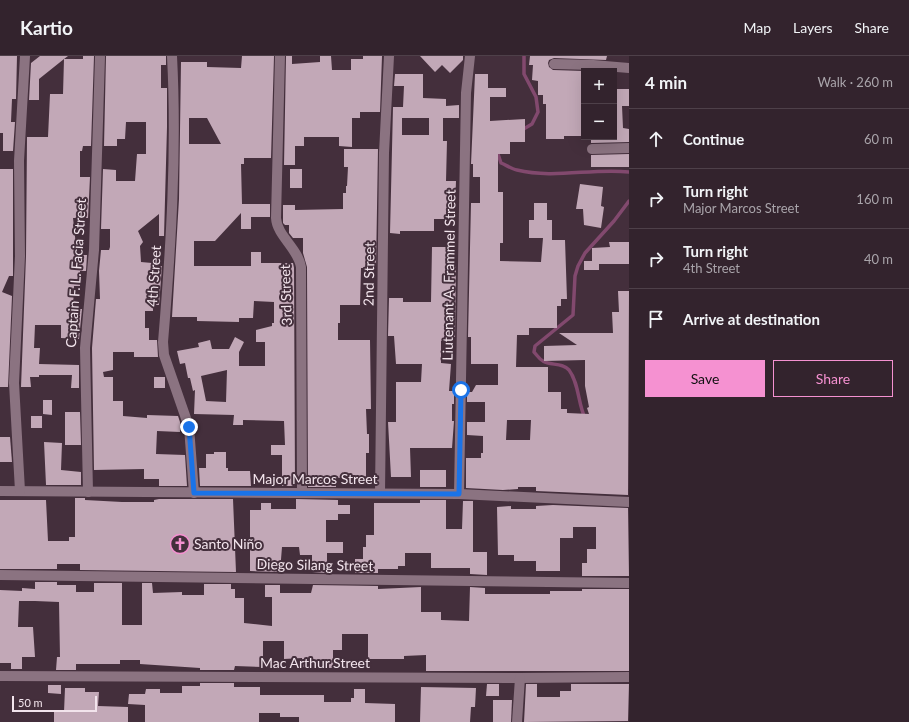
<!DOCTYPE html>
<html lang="en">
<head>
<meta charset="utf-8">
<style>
  body { margin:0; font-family:Lato,sans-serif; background:#3e2f39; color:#f1f3f6 }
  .controls { position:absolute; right:12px; top:12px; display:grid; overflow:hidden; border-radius:0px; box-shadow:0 4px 16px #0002 }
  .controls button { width:36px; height:36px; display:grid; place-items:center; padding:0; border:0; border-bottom:1px solid #4e4049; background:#33232d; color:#f1f3f6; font:20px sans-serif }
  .scale { position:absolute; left:12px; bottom:10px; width:85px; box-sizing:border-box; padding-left:4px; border:2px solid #f2e4ec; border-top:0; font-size:11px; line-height:14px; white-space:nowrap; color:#f2e4ec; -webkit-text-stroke:3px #442f3c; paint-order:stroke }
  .stop { position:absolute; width:12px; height:12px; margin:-9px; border:3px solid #1a73e8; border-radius:50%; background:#fff }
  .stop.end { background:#1a73e8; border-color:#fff; box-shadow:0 1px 4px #0008 }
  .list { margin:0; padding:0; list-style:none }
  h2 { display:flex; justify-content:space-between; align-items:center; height:52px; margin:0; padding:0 16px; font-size:17px }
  h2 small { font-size:13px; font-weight:400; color:#a9a4aa }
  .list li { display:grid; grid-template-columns:26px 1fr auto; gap:12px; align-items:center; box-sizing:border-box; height:60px; padding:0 16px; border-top:1px solid #4e4049 }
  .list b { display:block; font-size:15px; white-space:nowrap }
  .list p { margin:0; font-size:13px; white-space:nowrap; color:#a9a4aa }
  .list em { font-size:13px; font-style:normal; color:#a9a4aa }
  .actions { display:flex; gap:8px; padding:12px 16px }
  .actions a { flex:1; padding:9px 0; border:1px solid #f591d1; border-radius:0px; text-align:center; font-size:14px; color:#f591d1 }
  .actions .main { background:#f591d1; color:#111 }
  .icon { flex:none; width:22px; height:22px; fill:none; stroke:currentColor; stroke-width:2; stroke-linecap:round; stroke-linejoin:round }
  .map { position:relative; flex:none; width:629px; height:666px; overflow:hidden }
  header { display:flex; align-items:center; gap:24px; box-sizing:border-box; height:56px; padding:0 20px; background:#33232d; border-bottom:1px solid #4e4049 }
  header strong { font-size:19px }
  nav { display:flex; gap:22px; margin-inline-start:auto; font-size:14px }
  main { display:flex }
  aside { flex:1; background:#33232d }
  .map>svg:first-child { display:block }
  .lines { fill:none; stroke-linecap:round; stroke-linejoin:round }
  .stream { stroke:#82496e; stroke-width:3.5 }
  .building { fill:#c2a8b7; fill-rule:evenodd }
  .minor { stroke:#8b7381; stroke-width:10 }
  .route { stroke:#1a73e8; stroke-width:5 }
  .labels { text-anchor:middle; stroke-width:4; stroke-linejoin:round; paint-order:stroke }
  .street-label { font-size:14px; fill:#f2e4ec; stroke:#442f3c }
  .poi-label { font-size:14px; fill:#f2e4ec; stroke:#442f3c; text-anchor:start }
</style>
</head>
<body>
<header>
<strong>Kartio</strong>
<nav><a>Map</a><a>Layers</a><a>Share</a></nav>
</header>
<main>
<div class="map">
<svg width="629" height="666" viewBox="0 0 629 666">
  <rect width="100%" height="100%" fill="#442f3c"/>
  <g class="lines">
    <g class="stream">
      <path d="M 522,74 L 532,68 L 538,56 L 536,41 L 524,18 L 524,0"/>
      <path d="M 497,95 L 501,107 C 506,109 512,113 517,114 C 554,123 592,112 629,116"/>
      <path d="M 585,362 C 578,348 579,327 569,314 C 562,306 550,310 543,305 C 539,303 537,299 534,296 L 535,290 L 573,259 L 575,220 L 578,210 L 585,197 L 614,165 L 629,145"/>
    </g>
  </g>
  <g class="building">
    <path d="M 0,0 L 17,0 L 16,43 L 12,43 L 11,66 L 15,66 L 13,95 L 3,95 L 3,77 L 0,77 Z"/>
    <path d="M 40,0 L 68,0 L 64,3 L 83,3 L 83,0 L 94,0 L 91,90 L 83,90 L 82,95 L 80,95 L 80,121 L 90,121 L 88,162 L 73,162 L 77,199 L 87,199 L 86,215 L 80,215 L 80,230 L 74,230 L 73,253 L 82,253 L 79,283 L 61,282 L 61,269 L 35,269 L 34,292 L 40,292 L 39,308 L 79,309 L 79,332 L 71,332 L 72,319 L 39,319 L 39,321 L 30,321 L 31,331 L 21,331 L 26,200 L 27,81 L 48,81 L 50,38 L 63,38 L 64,3 L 39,23 L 39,44 L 29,44 L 31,7 Z"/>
    <path d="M 106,0 L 166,0 L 166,9 L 161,9 L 161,32 L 167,32 L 167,71 L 164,180 L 159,180 L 159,158 L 138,175 L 143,186 L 140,190 L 141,206 L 152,207 L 159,223 L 159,210 L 162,210 L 159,249 L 153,249 L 153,255 L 145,255 L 145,272 L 149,272 L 149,284 L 157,284 L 158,301 L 134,301 L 134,296 L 113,296 L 113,314 L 103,316 L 104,321 L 113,321 L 113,345 L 123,345 L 123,360 L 147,362 L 147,359 L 178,360 L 180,366 L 180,376 L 157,375 L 156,398 L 185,399 L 187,430 L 159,430 L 159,423 L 144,423 L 144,413 L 94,414 L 92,292 L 96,243 L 100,243 L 99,215 L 101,194 L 109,194 L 110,191 L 110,173 L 101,173 L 103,113 L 116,114 L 116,125 L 135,125 L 137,98 L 146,98 L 146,66 L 126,66 L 125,83 L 117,83 L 117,90 L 104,90 Z"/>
    <path d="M 242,0 L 274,0 L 271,102 L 244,102 L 244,108 L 241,108 L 242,148 L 270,148 L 270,161 L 251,161 L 251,173 L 241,173 L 241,157 L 215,185 L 194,185 L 194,210 L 251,210 L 251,196 L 261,196 L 261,207 L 293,207 L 294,212 L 295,430 L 282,430 L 282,399 L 271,399 L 271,389 L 285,389 L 284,365 L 243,364 L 243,369 L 233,369 L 234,359 L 194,358 L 195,334 L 193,335 L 190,322 L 188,322 L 185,307 L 180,308 L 177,295 L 199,291 L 198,287 L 210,284 L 212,293 L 229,293 L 235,281 L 244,286 L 239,296 L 239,310 L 265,310 L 265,286 L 256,286 L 256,274 L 272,270 L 272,267 L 274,267 L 274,246 L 254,245 L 253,262 L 239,262 L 239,266 L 197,265 L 197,261 L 172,261 L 179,143 L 181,6 L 207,6 L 207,11 L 241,12 ZM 189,62 L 207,62 L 221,88 L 189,88 ZM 227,314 L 226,346 L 206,345 L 201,320 Z"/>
    <path d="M 286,0 L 292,0 L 292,8 L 320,6 L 320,0 L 331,0 L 332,14 L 351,14 L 351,3 L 363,3 L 363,0 L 382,0 L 380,56 L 360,56 L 360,62 L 352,62 L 352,91 L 339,90 L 339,81 L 304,81 L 304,90 L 295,90 L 295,109 L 284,109 Z"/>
    <path d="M 420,0 L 463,0 L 463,4 L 450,17 L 442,9 L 435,16 Z"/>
    <path d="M 530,0 L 607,0 L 606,4 L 554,2 L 549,4 L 548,7 L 549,11 L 553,14 L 584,15 L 584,80 L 564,80 L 564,83 L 546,83 L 546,48 L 543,48 L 543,39 L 538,39 L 538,25 L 532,24 L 533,9 L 529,9 Z"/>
    <path d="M 395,18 L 423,18 L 423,42 L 446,43 L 446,50 L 459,49 L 459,62 L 443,62 L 443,85 L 447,85 L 446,125 L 456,125 L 455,152 L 450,152 L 449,163 L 434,163 L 434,175 L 400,175 L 400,178 L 390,177 L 393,51 L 403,51 L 404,30 L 394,30 ZM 402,62 L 429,62 L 429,79 L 402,79 Z"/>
    <path d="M 475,18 L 488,18 L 488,32 L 506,32 L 506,41 L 490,41 L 490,65 L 525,63 L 525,86 L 510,86 L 510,98 L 498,98 L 498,136 L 503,136 L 503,187 L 500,187 L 500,205 L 541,206 L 543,182 L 529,182 L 529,164 L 534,164 L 534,147 L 547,147 L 547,164 L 552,164 L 552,184 L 565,184 L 567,243 L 561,243 L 561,250 L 557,250 L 557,272 L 529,272 L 529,279 L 517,279 L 516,311 L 548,311 L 548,336 L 561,336 L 561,353 L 567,353 L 567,357 L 589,358 L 587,352 L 589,351 L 585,330 L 585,304 L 544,305 L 544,290 L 577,289 L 559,277 L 613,277 L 612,256 L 619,256 L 618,235 L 629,235 L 628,439 L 536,435 L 536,431 L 518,431 L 518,433 L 503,434 L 466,432 L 466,402 L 481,402 L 481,397 L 483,397 L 483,380 L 467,379 L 467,366 L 485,366 L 485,346 L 467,346 L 467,336 L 472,336 L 476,329 L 498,329 L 498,308 L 471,308 L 471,281 L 468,281 L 471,147 L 480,147 L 480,121 L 473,121 L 473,108 L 471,108 ZM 507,364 L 531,364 L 530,384 L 506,384 Z"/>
    <path d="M 614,33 L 629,33 L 629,50 L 622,50 L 623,72 L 629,73 L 629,86 L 591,87 L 591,81 L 614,81 Z"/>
    <path d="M 344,93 L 378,93 L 376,212 L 361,212 L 360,249 L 340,249 L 340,267 L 338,267 L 338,284 L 370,284 L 371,353 L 366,353 L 367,378 L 369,378 L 369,397 L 366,397 L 366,421 L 336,422 L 336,431 L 308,431 L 307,211 L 303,197 L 303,182 L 293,182 L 289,177 L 289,169 L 285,169 L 283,167 L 283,149 L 295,149 L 295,154 L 343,153 L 343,137 L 346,137 L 346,130 L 347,130 L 348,111 L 344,111 Z"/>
    <path d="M 629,98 L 629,111 L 591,111 L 591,99 Z"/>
    <path d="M 0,113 L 13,113 L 13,220 L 9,220 L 2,236 L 12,240 L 8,331 L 0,331 Z"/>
    <rect x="290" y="113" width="12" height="19"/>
    <path d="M 580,128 L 603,131 L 601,150 L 604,151 L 601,172 L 584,169 L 583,153 L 576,153 Z"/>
    <path d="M 609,186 L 629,186 L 629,208 L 599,208 L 599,214 L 584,214 L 584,205 L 592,205 L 592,192 L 610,191 Z"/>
    <path d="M 432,191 L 450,191 L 451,210 L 456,210 L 455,281 L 453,281 L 453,285 L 441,285 L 441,307 L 451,308 L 449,335 L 454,335 L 454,348 L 452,348 L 452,365 L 454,365 L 452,392 L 410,392 L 411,421 L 391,421 L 388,366 L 396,366 L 396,326 L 421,326 L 422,308 L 396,308 L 394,280 L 388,280 L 389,242 L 403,242 L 403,246 L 431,246 Z"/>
    <rect x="154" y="321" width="11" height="11"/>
    <path d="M 43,344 L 52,344 L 52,359 L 43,358 Z"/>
    <path d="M 65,356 L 80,356 L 81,389 L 65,389 Z"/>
    <rect x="31" y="360" width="11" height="12"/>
    <path d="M 0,381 L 10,381 L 12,406 L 0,406 Z"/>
    <path d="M 44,386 L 62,387 L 61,414 L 81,416 L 81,429 L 46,429 Z"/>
    <path d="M 214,396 L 226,396 L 226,412 L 228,412 L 228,415 L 250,415 L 251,430 L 200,430 L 199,412 L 206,412 L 206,398 L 214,398 Z"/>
    <rect x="420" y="414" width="26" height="17"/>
    <path d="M 75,442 L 85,442 L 85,444 L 122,446 L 154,446 L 154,444 L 159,443 L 233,443 L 236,516 L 80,514 L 80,508 L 57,508 L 57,513 L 0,513 L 0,444 L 46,444 L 48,485 L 69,485 L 69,481 L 75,481 Z"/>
    <path d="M 296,443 L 338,444 L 338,449 L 350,449 L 350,458 L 338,458 L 338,464 L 326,464 L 326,486 L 343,486 L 343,497 L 327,497 L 327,517 L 312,516 L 312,499 L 300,499 L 299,491 L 282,491 L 280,516 L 250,515 L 250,454 L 261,454 L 261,447 L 271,447 L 271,453 L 296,453 Z"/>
    <path d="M 420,444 L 446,444 L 446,473 L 462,473 L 463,445 L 473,445 L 473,496 L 487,496 L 487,519 L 470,518 L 470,512 L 431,512 L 431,497 L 405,497 L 405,510 L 398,510 L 398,513 L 378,513 L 378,517 L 355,517 L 355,503 L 363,503 L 363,491 L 366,491 L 366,479 L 374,479 L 374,447 L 420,447 Z"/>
    <path d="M 553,449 L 628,452 L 629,520 L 582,520 L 582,507 L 587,507 L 587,493 L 596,493 L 596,471 L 573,471 L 573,482 L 560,482 L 560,515 L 536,515 L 536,505 L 514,505 L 514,499 L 498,499 L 497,451 L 511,450 L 511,453 L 536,453 L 536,450 Z"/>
    <path d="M 35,526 L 57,526 L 57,529 L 76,529 L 76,536 L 94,536 L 94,527 L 122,527 L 122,569 L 142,569 L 142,527 L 152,527 L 153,537 L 182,536 L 182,539 L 204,539 L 204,528 L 231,528 L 231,533 L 235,533 L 235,542 L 244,542 L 244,567 L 272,570 L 272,541 L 265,541 L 265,529 L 280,529 L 280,537 L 311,537 L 313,529 L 378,530 L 378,533 L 421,531 L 421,556 L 441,556 L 441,564 L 469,565 L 470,531 L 485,532 L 485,538 L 550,538 L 550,535 L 582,535 L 582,533 L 629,533 L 629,615 L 426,615 L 426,599 L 404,600 L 404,603 L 368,603 L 368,578 L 342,578 L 342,594 L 333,594 L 333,612 L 302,611 L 302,602 L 284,603 L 284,585 L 263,585 L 263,611 L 235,610 L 234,614 L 200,614 L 200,612 L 140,608 L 140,604 L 120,604 L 120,608 L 76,608 L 76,614 L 56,614 L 57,601 L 60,601 L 59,546 L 35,545 L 19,545 L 18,571 L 33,571 L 35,601 L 22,601 L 22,613 L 11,613 L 11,607 L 0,607 L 0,534 L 22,535 L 22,532 L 35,533 Z"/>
    <path d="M 200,627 L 234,627 L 234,631 L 260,631 L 260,639 L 324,639 L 324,646 L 351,646 L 351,642 L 354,642 L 354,633 L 365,633 L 365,647 L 395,648 L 395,666 L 299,666 L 299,661 L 280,661 L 280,657 L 259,657 L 259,666 L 145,666 L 145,649 L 128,648 L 129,638 L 145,638 L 146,633 L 160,633 L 160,637 L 182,637 L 182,630 L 200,630 Z"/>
    <path d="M 487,628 L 499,628 L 499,640 L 486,640 Z"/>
    <path d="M 526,628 L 537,628 L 537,641 L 560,641 L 560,635 L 571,635 L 571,628 L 629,628 L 628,665 L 524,666 Z"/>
    <path d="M 48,629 L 61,629 L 61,638 L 48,637 Z"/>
    <path d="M 421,631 L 476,632 L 475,651 L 471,651 L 470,666 L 420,666 Z"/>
    <path d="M 65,632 L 85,632 L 85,636 L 99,636 L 98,650 L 128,651 L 128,666 L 54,666 L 54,656 L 64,656 Z"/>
    <path d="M 493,644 L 512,644 L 511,666 L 493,666 Z"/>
  </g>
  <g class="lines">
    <g class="minor">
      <path d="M 172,0 C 177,95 171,191 163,286 L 164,299 L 189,371 L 194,437"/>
      <path d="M 280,0 L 276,162 C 277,180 298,192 301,211 L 302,436"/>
      <path d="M 554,8 L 593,9 L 629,12"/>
      <path d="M 592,93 L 629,92"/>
      <path d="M 0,435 L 459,438 L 629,446"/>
      <path d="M 20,435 L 14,327 L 20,200 L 19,105 L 25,0"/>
      <path d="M 88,436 L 85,292 L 94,194 L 100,1"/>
      <path d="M 380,437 L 384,97 L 389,0"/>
      <path d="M 459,438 L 466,37 L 470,0"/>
      <path d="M 0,519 L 629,527"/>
      <path d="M 0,620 L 520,622 L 629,621"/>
      <path d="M 517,666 L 520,622"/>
    </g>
  </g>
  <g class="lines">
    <path class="route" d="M 189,371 L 194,437 L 459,438 L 461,334"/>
  </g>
  <defs>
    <symbol id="church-ring" viewBox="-11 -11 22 22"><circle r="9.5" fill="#442f3c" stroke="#f591d1" stroke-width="1.5"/><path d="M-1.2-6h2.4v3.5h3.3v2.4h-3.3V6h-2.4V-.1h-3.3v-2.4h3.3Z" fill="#f591d1"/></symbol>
  </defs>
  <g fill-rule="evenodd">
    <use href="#church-ring" x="169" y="477" width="22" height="22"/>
  </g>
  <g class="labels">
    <g class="street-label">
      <text transform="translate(76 217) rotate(-86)" y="5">Captain F. L. Facia Street</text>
      <text transform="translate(369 218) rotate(-89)" y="5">2nd Street</text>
      <text transform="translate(449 219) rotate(-89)" y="5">Liutenant A. Frammel Street</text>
      <text transform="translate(154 220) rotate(-86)" y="5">4th Street</text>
      <text transform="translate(286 239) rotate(-92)" y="5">3rd Street</text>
      <text x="315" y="428">Major Marcos Street</text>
      <text transform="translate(315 509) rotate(1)" y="5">Diego Silang Street</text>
      <text x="315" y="612">Mac Arthur Street</text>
    </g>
    <g class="poi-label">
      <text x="194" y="493">Santo Niño</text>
    </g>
  </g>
</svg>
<div class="controls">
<button>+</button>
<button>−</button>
</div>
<div class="scale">50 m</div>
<div class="stop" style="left:461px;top:334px"></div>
<div class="stop end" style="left:189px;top:371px"></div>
</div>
<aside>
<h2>4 min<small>Walk · 260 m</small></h2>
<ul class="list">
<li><svg class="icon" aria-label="ahead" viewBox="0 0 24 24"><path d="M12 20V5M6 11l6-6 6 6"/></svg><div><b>Continue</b></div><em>60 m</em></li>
<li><svg class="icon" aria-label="right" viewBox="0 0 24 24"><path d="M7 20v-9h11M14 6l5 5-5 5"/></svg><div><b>Turn right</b><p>Major Marcos Street</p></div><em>160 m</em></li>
<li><svg class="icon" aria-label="right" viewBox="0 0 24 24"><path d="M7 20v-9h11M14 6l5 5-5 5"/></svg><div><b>Turn right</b><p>4th Street</p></div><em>40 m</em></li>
<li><svg class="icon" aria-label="arrive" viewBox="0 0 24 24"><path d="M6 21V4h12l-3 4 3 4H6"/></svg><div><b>Arrive at destination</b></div></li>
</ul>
<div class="actions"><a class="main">Save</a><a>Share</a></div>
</aside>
</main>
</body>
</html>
